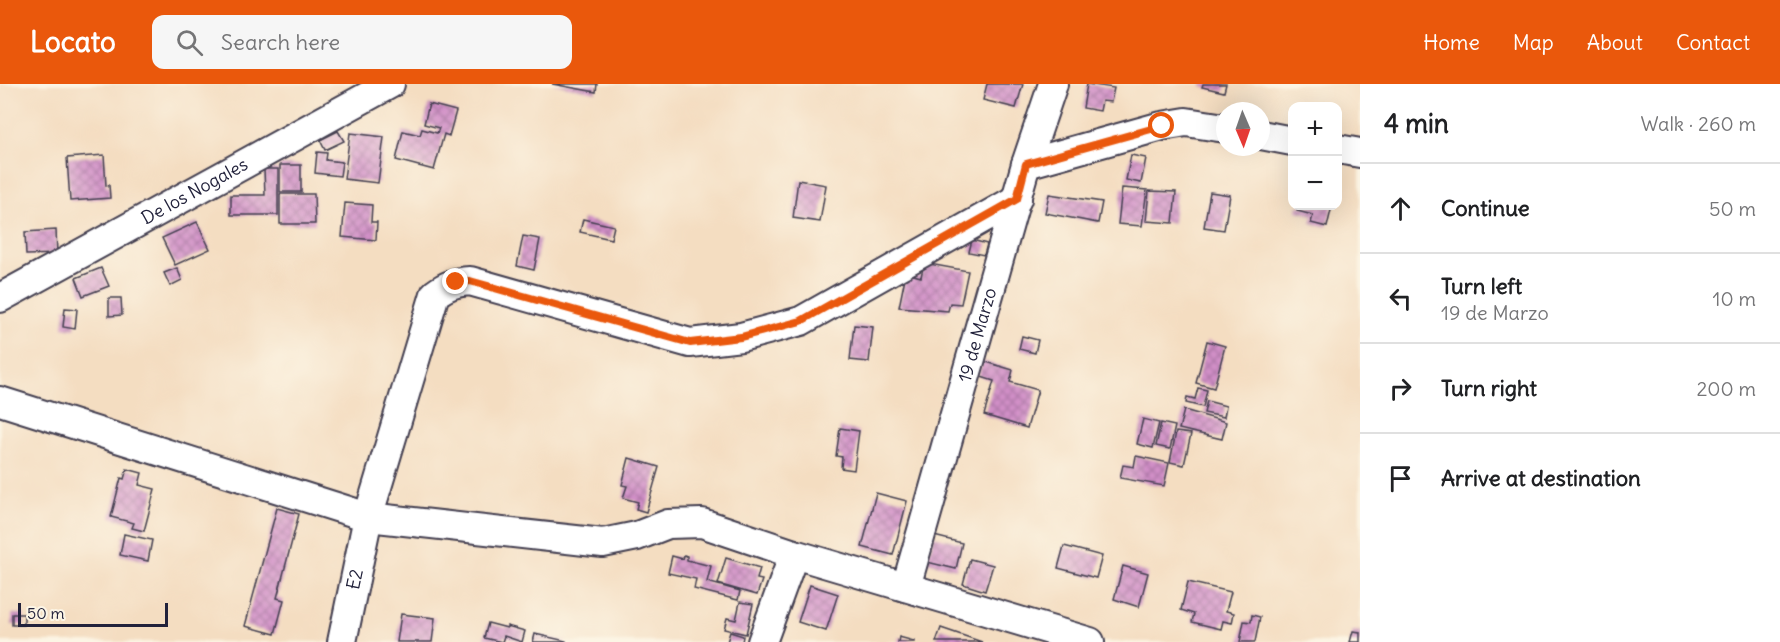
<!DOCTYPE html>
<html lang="en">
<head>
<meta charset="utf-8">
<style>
  body { margin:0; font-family:Delius,sans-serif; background:#f6f6f6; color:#202124 }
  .controls { position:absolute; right:18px; top:18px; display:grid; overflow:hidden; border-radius:12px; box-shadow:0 6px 24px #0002 }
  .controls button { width:54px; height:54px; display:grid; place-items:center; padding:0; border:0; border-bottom:2px solid #e0e0e0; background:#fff; color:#202124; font:30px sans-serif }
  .compass { position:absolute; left:1216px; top:18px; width:54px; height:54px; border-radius:50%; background:#fff; box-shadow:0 6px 24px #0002; rotate:178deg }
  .scale { position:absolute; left:18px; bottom:15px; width:150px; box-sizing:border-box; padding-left:6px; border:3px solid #22223b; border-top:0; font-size:16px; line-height:21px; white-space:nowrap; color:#22223b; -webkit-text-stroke:4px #fcf5e5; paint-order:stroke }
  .stop { position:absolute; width:18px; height:18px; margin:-14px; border:4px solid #ea580c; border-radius:50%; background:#fff }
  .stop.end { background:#ea580c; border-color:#fff; box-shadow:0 2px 6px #0008 }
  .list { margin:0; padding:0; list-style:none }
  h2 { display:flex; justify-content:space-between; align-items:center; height:78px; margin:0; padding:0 24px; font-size:26px }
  h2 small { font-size:20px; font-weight:400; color:#757577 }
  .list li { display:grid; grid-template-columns:39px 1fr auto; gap:18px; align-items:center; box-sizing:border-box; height:90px; padding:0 24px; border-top:2px solid #e0e0e0 }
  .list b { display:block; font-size:22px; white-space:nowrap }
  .list p { margin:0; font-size:20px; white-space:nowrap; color:#757577 }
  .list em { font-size:20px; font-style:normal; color:#757577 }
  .icon { flex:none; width:33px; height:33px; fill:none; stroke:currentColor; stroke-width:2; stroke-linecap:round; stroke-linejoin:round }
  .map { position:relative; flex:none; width:1360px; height:558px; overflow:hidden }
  header { display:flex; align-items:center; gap:36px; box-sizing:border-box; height:84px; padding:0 30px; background:#ea580c; color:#fff }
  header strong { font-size:28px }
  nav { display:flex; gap:33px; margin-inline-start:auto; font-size:21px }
  .search { width:420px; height:54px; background:#f6f6f6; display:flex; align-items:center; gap:15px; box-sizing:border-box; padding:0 21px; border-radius:12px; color:#757577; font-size:22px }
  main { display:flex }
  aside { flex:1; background:#fff }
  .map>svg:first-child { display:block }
  .building { fill:url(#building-cross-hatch) }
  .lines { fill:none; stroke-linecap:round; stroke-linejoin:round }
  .minor-casing { stroke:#423e4f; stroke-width:32 }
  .minor { stroke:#fff; stroke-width:28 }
  .route { stroke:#ea580c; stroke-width:8 }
  .labels { text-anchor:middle; stroke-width:4.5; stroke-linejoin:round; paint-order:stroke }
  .street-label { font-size:18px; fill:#22223b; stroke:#fcf5e5 }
</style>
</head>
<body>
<header>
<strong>Locato</strong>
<div class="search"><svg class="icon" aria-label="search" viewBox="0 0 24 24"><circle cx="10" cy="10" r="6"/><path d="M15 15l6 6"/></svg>Search here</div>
<nav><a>Home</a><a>Map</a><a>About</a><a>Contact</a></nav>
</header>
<main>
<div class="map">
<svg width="1360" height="558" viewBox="0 0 1360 558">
  <defs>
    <pattern id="building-cross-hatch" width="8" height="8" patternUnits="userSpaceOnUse" patternTransform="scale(1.5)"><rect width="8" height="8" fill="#d18fc7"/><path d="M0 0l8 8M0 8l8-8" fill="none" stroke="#a974a3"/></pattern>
  </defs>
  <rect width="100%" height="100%" fill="#fcf5e5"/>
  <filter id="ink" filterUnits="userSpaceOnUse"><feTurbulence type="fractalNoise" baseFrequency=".0167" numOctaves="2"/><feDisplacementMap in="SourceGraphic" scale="12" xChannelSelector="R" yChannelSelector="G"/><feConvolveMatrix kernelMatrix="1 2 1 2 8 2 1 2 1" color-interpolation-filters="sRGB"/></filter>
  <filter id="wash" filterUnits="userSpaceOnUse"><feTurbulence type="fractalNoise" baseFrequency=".008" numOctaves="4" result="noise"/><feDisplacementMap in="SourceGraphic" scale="24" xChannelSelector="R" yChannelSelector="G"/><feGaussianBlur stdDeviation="1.35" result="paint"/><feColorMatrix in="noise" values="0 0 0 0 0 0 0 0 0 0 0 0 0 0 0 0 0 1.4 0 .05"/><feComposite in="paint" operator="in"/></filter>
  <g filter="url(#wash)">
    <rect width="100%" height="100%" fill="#f4ddc1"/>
    <g id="blocks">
      <g class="building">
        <path d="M 552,0 L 597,0 L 596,8 Z"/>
        <path d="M 987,0 L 1023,0 L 1016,24 L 983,16 Z"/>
        <path d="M 1087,0 L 1114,4 L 1111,18 L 1102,17 L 1100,27 L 1083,24 Z"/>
        <path d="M 1203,0 L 1226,0 L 1224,8 L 1202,3 Z"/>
        <path d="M 429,20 L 456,27 L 449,52 L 444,50 L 434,86 L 396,76 L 403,47 L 420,51 L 422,45 L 437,49 L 439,44 L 424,40 Z"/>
        <path d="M 338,47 L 344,57 L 325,66 L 320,56 Z"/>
        <path d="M 350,49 L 384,53 L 378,99 L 344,95 Z"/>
        <path d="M 317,68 L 327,69 L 326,76 L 342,78 L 340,92 L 315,89 Z"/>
        <path d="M 104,71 L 106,102 L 109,101 L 110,114 L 70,117 L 67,74 Z"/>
        <path d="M 1131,71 L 1146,74 L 1141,99 L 1126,96 Z"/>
        <rect x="280" y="81" width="21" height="27"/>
        <path d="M 264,85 L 278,85 L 278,131 L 231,131 L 231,111 L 265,111 Z"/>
        <path d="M 798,96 L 826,101 L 820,138 L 793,134 Z"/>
        <path d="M 1122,104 L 1147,106 L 1142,142 L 1118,140 Z"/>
        <path d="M 1149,107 L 1176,108 L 1173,139 L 1146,137 Z"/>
        <path d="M 1210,108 L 1230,111 L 1224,146 L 1204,143 Z"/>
        <path d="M 280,110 L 314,110 L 315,140 L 280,140 Z"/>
        <path d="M 1049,110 L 1102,118 L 1098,139 L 1045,129 Z"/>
        <path d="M 345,119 L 372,121 L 371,138 L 377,138 L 376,156 L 342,153 Z"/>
        <path d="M 1298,122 L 1332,122 L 1327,143 L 1311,139 L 1313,131 L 1297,127 Z"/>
        <path d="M 583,135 L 614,142 L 611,155 L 580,148 Z"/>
        <path d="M 197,138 L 210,165 L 175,181 L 162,154 Z"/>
        <path d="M 56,146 L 57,170 L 26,171 L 25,148 Z"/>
        <path d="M 523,152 L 540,155 L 534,186 L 517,182 Z"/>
        <path d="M 972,156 L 987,160 L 984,171 L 969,168 Z"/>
        <path d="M 924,179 L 968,187 L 961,220 L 950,219 L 948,227 L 899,223 L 906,189 L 921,193 Z"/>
        <path d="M 101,184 L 109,202 L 83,212 L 76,194 Z"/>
        <path d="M 177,184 L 182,196 L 170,202 L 164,189 Z"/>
        <path d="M 109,214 L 121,214 L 122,231 L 109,232 Z"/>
        <path d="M 65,224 L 77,225 L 75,245 L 63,243 Z"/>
        <path d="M 854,241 L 873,243 L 869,278 L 850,276 Z"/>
        <path d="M 1022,252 L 1038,256 L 1035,269 L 1019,265 Z"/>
        <path d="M 1207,257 L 1225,262 L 1214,304 L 1196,299 Z"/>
        <path d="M 983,277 L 1013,286 L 1010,298 L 1038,306 L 1027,344 L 984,331 L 994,297 L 978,292 Z"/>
        <path d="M 1198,304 L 1207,306 L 1203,323 L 1186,319 L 1187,313 L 1195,315 Z"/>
        <path d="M 1207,317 L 1226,322 L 1224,333 L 1204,329 Z"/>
        <path d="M 1184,326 L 1226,338 L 1222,355 L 1179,345 Z"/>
        <path d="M 1143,335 L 1159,339 L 1153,364 L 1137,360 Z"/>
        <path d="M 1161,339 L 1175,342 L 1170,365 L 1156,362 Z"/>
        <path d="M 840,344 L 859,347 L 854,386 L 841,384 L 842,373 L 836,372 Z"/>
        <path d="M 1176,348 L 1191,350 L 1184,381 L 1170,378 Z"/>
        <path d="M 1136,372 L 1169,379 L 1164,402 L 1120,394 L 1123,381 L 1134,383 Z"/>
        <path d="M 629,374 L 659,383 L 646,428 L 636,425 L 638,418 L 623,414 L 627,402 L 622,401 Z"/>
        <path d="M 127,385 L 142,389 L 139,401 L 155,405 L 144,447 L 132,444 L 134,439 L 111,433 L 121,394 L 124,395 Z"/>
        <path d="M 876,409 L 907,417 L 893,471 L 862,463 Z"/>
        <path d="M 277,424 L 299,430 L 277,514 L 284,516 L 275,550 L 245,542 Z"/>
        <path d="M 124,450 L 152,456 L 148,477 L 120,471 Z"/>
        <path d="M 934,452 L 962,459 L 956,485 L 927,478 Z"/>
        <path d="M 1064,462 L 1102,472 L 1096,494 L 1058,484 Z"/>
        <path d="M 684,471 L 687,472 L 687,476 L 711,482 L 707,498 L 740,507 L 738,516 L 694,505 L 696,495 L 668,489 L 672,472 L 683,475 Z"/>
        <path d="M 726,474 L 760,484 L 757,495 L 762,496 L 757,511 L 718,500 Z"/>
        <path d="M 970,475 L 993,481 L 985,507 L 963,500 Z"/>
        <path d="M 1123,482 L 1148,489 L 1139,523 L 1114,515 Z"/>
        <path d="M 1188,498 L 1231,508 L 1226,527 L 1234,529 L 1232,539 L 1223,537 L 1221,545 L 1192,538 L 1194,530 L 1181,526 Z"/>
        <path d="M 810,501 L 838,510 L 826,547 L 798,538 Z"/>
        <path d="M 740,518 L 753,520 L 746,550 L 724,545 L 727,534 L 736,536 Z"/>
        <rect x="12" y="530" width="12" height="11"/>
        <path d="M 401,530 L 435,534 L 432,558 L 397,558 Z"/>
        <path d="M 1252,531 L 1260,533 L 1255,558 L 1240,558 L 1244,537 L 1251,538 Z"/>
        <path d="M 488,539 L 507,544 L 507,542 L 525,547 L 522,558 L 504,552 L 502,558 L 484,554 Z"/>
        <path d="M 941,544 L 982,558 L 936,558 Z"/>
        <path d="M 1353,547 L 1360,548 L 1360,558 L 1350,558 Z"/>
        <path d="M 730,548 L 743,552 L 742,558 L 727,558 Z"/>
        <path d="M 535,550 L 566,557 L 566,558 L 533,558 Z"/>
        <path d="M 899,553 L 914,557 L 914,558 L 898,558 Z"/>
      </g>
    </g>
  </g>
  <g filter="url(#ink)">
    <use href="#blocks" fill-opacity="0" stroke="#423e4f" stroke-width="1.5"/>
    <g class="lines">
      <defs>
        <g id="minor">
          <path d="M 1261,51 L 1292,57"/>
          <path d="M 1338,65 L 1360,69"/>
          <path d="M 1026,80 L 1162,42 L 1186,38 L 1225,44"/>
          <path id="s1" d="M 0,214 L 390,0"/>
          <path d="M 0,317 L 368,433 L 603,459 L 637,452 L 668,440 L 702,439 L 794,470 L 1090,558"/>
          <path id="s2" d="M 906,503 L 1026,80 L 1053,0"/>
          <path id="s3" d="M 342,558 L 368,433 L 435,210 C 447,201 456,198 470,197 L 690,259 L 741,253 L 801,237 L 1017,115"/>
          <path d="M 762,558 L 794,470"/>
        </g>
      </defs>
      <use href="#minor" class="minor-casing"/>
      <use href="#minor" class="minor"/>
    </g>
  </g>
  <g class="lines" filter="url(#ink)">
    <path class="route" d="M 456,198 L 470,197 L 690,259 L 741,253 L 801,237 L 1017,115 L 1026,80 L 1162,42"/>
  </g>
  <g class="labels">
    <g class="street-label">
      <text dy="6" stroke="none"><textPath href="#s1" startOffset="222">De los Nogales</textPath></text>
      <text dy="6" stroke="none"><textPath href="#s2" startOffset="262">19 de Marzo</textPath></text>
      <text dy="6" stroke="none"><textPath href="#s3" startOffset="64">E2</textPath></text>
    </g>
  </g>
</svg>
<div class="controls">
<button>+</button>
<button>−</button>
</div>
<svg class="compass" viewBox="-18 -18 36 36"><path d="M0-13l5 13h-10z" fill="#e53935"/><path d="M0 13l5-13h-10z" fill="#757577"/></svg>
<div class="scale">50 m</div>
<div class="stop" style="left:1162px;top:42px"></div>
<div class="stop end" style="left:456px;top:198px"></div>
</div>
<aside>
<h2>4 min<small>Walk · 260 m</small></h2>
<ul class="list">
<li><svg class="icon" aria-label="ahead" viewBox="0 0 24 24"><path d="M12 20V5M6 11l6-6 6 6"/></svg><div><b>Continue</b></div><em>50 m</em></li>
<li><svg class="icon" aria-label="left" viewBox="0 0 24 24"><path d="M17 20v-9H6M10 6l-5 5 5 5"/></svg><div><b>Turn left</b><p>19 de Marzo</p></div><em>10 m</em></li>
<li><svg class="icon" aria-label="right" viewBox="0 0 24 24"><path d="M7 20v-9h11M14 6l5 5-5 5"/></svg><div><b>Turn right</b></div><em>200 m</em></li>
<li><svg class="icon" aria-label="arrive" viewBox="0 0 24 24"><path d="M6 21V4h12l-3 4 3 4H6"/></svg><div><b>Arrive at destination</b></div></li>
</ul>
</aside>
</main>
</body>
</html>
